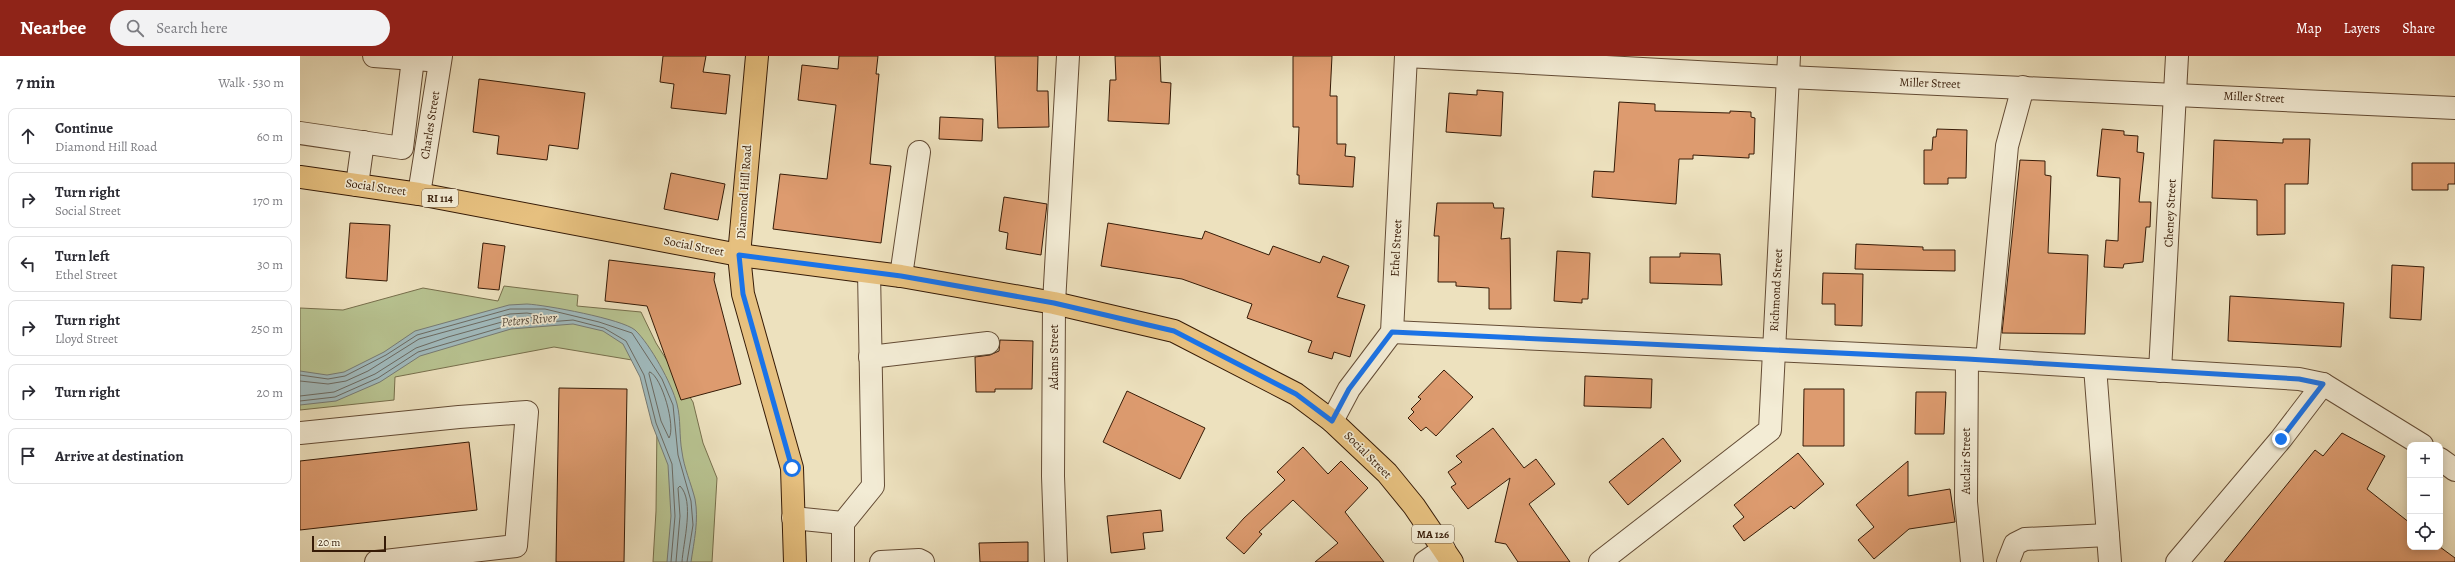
<!DOCTYPE html>
<html lang="en">
<head>
<meta charset="utf-8">
<style>
  body { margin:0; font-family:Alegreya,serif; background:#f2f2f3; color:#2b2b33 }
  .controls { position:absolute; right:12px; bottom:12px; display:grid; overflow:hidden; border-radius:8px; box-shadow:0 2px 10px #0003 }
  .controls button { width:36px; height:36px; display:grid; place-items:center; padding:0; border:0; border-bottom:1px solid #e1e1e2; background:#fff; color:#2b2b33; font:20px sans-serif }
  .scale { position:absolute; left:12px; bottom:10px; width:74px; box-sizing:border-box; padding-left:4px; border:2px solid #361b07; border-top:0; font-size:11px; line-height:14px; white-space:nowrap; color:#361b07; -webkit-text-stroke:3px #f3ecd5; paint-order:stroke }
  .stop { position:absolute; width:12px; height:12px; margin:-9px; border:3px solid #1a73e8; border-radius:50%; background:#fff }
  .stop.end { background:#1a73e8; border-color:#fff; box-shadow:0 1px 4px #0008 }
  .list { margin:0; padding:0; list-style:none }
  h2 { display:flex; justify-content:space-between; align-items:center; height:52px; margin:0; padding:0 16px; font-size:17px }
  h2 small { font-size:13px; font-weight:400; color:#7c7c81 }
  .list li { display:grid; grid-template-columns:26px 1fr auto; gap:12px; align-items:center; box-sizing:border-box; height:56px; margin:0 8px 8px; padding:0 8px; border:1px solid #e1e1e2; border-radius:8px }
  .list b { display:block; font-size:15px; white-space:nowrap }
  .list p { margin:0; font-size:13px; white-space:nowrap; color:#7c7c81 }
  .list em { font-size:13px; font-style:normal; color:#7c7c81 }
  .icon { flex:none; width:22px; height:22px; fill:none; stroke:currentColor; stroke-width:2; stroke-linecap:round; stroke-linejoin:round }
  .map { position:relative; flex:none; width:2155px; height:506px; overflow:hidden }
  header { display:flex; align-items:center; gap:24px; box-sizing:border-box; height:56px; padding:0 20px; background:#8f2418; color:#fff }
  header strong { font-size:19px }
  nav { display:flex; gap:22px; margin-inline-start:auto; font-size:14px }
  .search { width:280px; height:36px; background:#f2f2f3; display:flex; align-items:center; gap:10px; box-sizing:border-box; padding:0 14px; border-radius:22px; color:#7c7c81; font-size:15px }
  main { display:flex }
  aside { flex:1; background:#fff }
  .map>svg:first-child { display:block }
  .green { fill:#b8c391; stroke:#776f4c }
  .water { fill:#a0babd; stroke:#767a74 }
  .lines { fill:none; stroke-linecap:round; stroke-linejoin:round }
  .shore { stroke:#6b6a62; stroke-width:1 }
  .building { fill:#dd9b6f; stroke:#361b07 }
  .minor-casing { stroke:#644c35; stroke-width:24 }
  .major-casing { stroke:#361b07; stroke-width:24 }
  .minor { stroke:#f3ecd5; stroke-width:22 }
  .major { stroke:#e6c07f; stroke-width:22 }
  .route { stroke:#1a73e8; stroke-width:5 }
  .labels { text-anchor:middle; stroke-width:3.5; stroke-linejoin:round; paint-order:stroke }
  .shield { fill:#f3ecd5; stroke:#6f5a45; stroke-width:1 }
  .shield-label { font-size:11px; font-weight:bold; fill:#361b07 }
  .street-label { font-size:12px; fill:#361b07; stroke:#f3ecd5 }
  .water-label { font-size:13px; font-style:italic; fill:#564b3e; stroke:#f3ecd5 }
</style>
</head>
<body>
<header>
<strong>Nearbee</strong>
<div class="search"><svg class="icon" aria-label="search" viewBox="0 0 24 24"><circle cx="10" cy="10" r="6"/><path d="M15 15l6 6"/></svg>Search here</div>
<nav><a>Map</a><a>Layers</a><a>Share</a></nav>
</header>
<main>
<aside>
<h2>7 min<small>Walk · 530 m</small></h2>
<ul class="list">
<li><svg class="icon" aria-label="ahead" viewBox="0 0 24 24"><path d="M12 20V5M6 11l6-6 6 6"/></svg><div><b>Continue</b><p>Diamond Hill Road</p></div><em>60 m</em></li>
<li><svg class="icon" aria-label="right" viewBox="0 0 24 24"><path d="M7 20v-9h11M14 6l5 5-5 5"/></svg><div><b>Turn right</b><p>Social Street</p></div><em>170 m</em></li>
<li><svg class="icon" aria-label="left" viewBox="0 0 24 24"><path d="M17 20v-9H6M10 6l-5 5 5 5"/></svg><div><b>Turn left</b><p>Ethel Street</p></div><em>30 m</em></li>
<li><svg class="icon" aria-label="right" viewBox="0 0 24 24"><path d="M7 20v-9h11M14 6l5 5-5 5"/></svg><div><b>Turn right</b><p>Lloyd Street</p></div><em>250 m</em></li>
<li><svg class="icon" aria-label="right" viewBox="0 0 24 24"><path d="M7 20v-9h11M14 6l5 5-5 5"/></svg><div><b>Turn right</b></div><em>20 m</em></li>
<li><svg class="icon" aria-label="arrive" viewBox="0 0 24 24"><path d="M6 21V4h12l-3 4 3 4H6"/></svg><div><b>Arrive at destination</b></div></li>
</ul>
</aside>
<div class="map">
<svg width="2155" height="506" viewBox="0 0 2155 506">
  <rect width="100%" height="100%" fill="#ede1be"/>
  <filter id="stains"><feTurbulence type="fractalNoise" baseFrequency=".005" numOctaves="4"/><feColorMatrix values="0 0 0 0 .2 0 0 0 0 .09 0 0 0 0 .02 0 0 0 .5 -.17"/></filter>
  <radialGradient id="worn" r=".72"><stop offset=".6" stop-color="#630" stop-opacity="0"/><stop offset="1" stop-color="#630" stop-opacity=".3"/></radialGradient>
  <path class="green" d="M 204,230 L 278,239 L 277,250 L 341,256 L 356,287 L 393,346 L 403,387 L 417,422 L 412,506 L 353,506 L 356,455 L 357,367 L 338,305 L 254,291 L 95,321 L 94,344 L 0,354 L 0,252 L 43,254 L 123,232 L 198,245 Z"/>
  <path class="water" d="M 227,248 C 246,249 322,263 335,274 C 350,288 372,328 377,348 C 381,363 379,380 382,396 C 384,412 391,427 395,443 C 399,464 394,485 391,506 L 367,506 L 371,460 L 368,409 L 352,368 L 340,321 L 323,288 L 303,275 L 273,268 L 211,273 L 120,300 L 80,326 L 36,345 L 0,349 L 0,315 L 27,319 L 44,316 L 84,296 L 115,275 L 209,249 Z"/>
  <g class="lines">
    <g class="shore">
      <path d="M 350,316 C 362,321 376,371 369,382 L 361,365 L 349,318 Z"/>
      <path d="M 0,319 L 28,323 L 45,320 L 86,299 L 117,279 L 210,253 L 245,253 L 299,266 L 332,277 L 362,323 L 373,349 L 378,399 L 391,445 L 393,469 L 387,506"/>
      <path d="M 0,325 L 28,328 L 46,325 L 68,315 L 119,283 L 210,258 L 227,257 L 239,259 L 238,261 L 209,264 L 148,281 L 116,292 L 75,318 L 34,336 L 0,340"/>
      <path d="M 0,345 L 35,341 L 78,322 L 118,296 L 210,269 L 273,264 L 304,272 L 326,285 L 344,319 L 356,367 L 372,408 L 375,460 L 371,506"/>
      <path d="M 376,506 L 380,460 L 378,432 L 380,430 C 395,445 383,487 382,506"/>
    </g>
  </g>
  <g class="building">
    <path d="M 363,0 L 406,0 L 403,16 L 430,19 L 426,58 L 371,52 L 374,28 L 360,26 Z"/>
    <path d="M 539,0 L 578,0 L 576,18 L 579,18 L 570,108 L 591,110 L 581,187 L 473,173 L 480,118 L 527,123 L 536,49 L 498,44 L 502,9 L 538,13 Z"/>
    <path d="M 695,0 L 738,0 L 737,35 L 748,35 L 749,71 L 698,72 Z"/>
    <path d="M 815,0 L 860,0 L 861,26 L 871,27 L 869,68 L 808,65 L 810,24 L 816,24 Z"/>
    <path d="M 993,0 L 1032,0 L 1030,40 L 1037,40 L 1037,88 L 1046,88 L 1045,100 L 1055,101 L 1053,131 L 999,128 L 999,119 L 997,119 L 999,71 L 993,71 Z"/>
    <path d="M 179,23 L 285,37 L 278,93 L 249,89 L 247,104 L 197,98 L 199,80 L 173,76 Z"/>
    <path d="M 1177,34 L 1203,36 L 1201,80 L 1146,76 L 1149,37 L 1177,39 Z"/>
    <path d="M 1319,46 L 1355,48 L 1355,55 L 1430,57 L 1430,55 L 1451,56 L 1451,61 L 1455,62 L 1454,98 L 1449,98 L 1449,102 L 1393,99 L 1393,103 L 1379,103 L 1376,148 L 1292,141 L 1294,115 L 1314,116 Z"/>
    <path d="M 640,61 L 683,63 L 682,85 L 639,83 Z"/>
    <path d="M 1637,73 L 1667,74 L 1666,122 L 1648,122 L 1648,128 L 1624,128 L 1624,94 L 1632,94 L 1633,81 L 1636,81 Z"/>
    <path d="M 1802,73 L 1824,75 L 1824,79 L 1838,80 L 1837,96 L 1844,97 L 1839,146 L 1851,146 L 1850,171 L 1846,171 L 1843,206 L 1824,208 L 1823,212 L 1804,211 L 1806,184 L 1818,185 L 1820,122 L 1797,120 Z"/>
    <path d="M 1983,83 L 2010,83 L 2008,128 L 1985,128 L 1985,178 L 1957,179 L 1957,144 L 1912,142 L 1914,84 L 1983,87 Z"/>
    <path d="M 1720,104 L 1745,105 L 1745,119 L 1751,120 L 1748,197 L 1788,199 L 1785,278 L 1702,277 Z"/>
    <path d="M 2112,107 L 2155,107 L 2155,128 L 2148,128 L 2148,134 L 2112,134 Z"/>
    <path d="M 371,117 L 425,128 L 418,164 L 364,153 Z"/>
    <path d="M 704,141 L 747,148 L 741,199 L 706,193 L 708,177 L 699,175 Z"/>
    <path d="M 1137,147 L 1193,147 L 1194,152 L 1204,152 L 1201,183 L 1210,182 L 1211,253 L 1189,253 L 1189,232 L 1156,230 L 1156,226 L 1138,226 L 1139,180 L 1134,180 Z"/>
    <path d="M 50,167 L 90,169 L 87,225 L 46,222 Z"/>
    <path d="M 808,167 L 902,183 L 905,175 L 969,199 L 973,190 L 1020,207 L 1023,200 L 1049,210 L 1037,241 L 1065,249 L 1050,301 L 1034,296 L 1032,303 L 1008,296 L 1012,285 L 947,262 L 952,248 L 882,223 L 801,210 Z"/>
    <path d="M 183,187 L 205,190 L 199,234 L 178,232 Z"/>
    <path d="M 1556,188 L 1623,191 L 1623,194 L 1655,194 L 1655,215 L 1555,213 Z"/>
    <path d="M 1257,195 L 1290,197 L 1288,243 L 1282,243 L 1282,247 L 1254,245 Z"/>
    <path d="M 1380,197 L 1420,198 L 1422,229 L 1350,227 L 1350,201 L 1380,201 Z"/>
    <path d="M 309,204 L 415,217 L 414,224 L 441,328 L 381,344 L 347,250 L 305,245 Z"/>
    <path d="M 2092,209 L 2124,211 L 2121,264 L 2090,262 Z"/>
    <path d="M 1523,217 L 1563,218 L 1562,270 L 1535,269 L 1535,248 L 1522,248 Z"/>
    <path d="M 1930,240 L 2044,247 L 2041,291 L 1928,285 Z"/>
    <path d="M 700,284 L 733,285 L 732,333 L 695,333 L 695,336 L 676,336 L 675,301 L 690,299 L 699,295 Z"/>
    <path d="M 1144,314 L 1173,341 L 1136,380 L 1126,371 L 1121,375 L 1108,362 L 1114,356 L 1111,353 L 1121,343 L 1118,341 Z"/>
    <path d="M 1285,320 L 1352,323 L 1351,352 L 1284,350 Z"/>
    <path d="M 259,332 L 327,333 L 324,506 L 256,506 Z"/>
    <path d="M 1504,333 L 1544,333 L 1544,390 L 1503,390 Z"/>
    <path d="M 827,335 L 905,372 L 880,423 L 803,386 Z"/>
    <path d="M 1616,336 L 1646,336 L 1644,378 L 1615,378 Z"/>
    <path d="M 1193,372 L 1224,412 L 1236,403 L 1255,428 L 1229,448 L 1270,506 L 1218,506 L 1206,488 L 1195,486 L 1210,422 L 1168,453 L 1151,431 L 1156,428 L 1148,416 L 1162,406 L 1156,400 Z"/>
    <path d="M 2042,377 L 2085,400 L 2067,433 L 2110,467 L 2110,491 L 2140,491 L 2155,502 L 2155,506 L 1924,506 L 2015,394 L 2023,400 Z"/>
    <path d="M 1363,382 L 1381,405 L 1328,449 L 1309,426 Z"/>
    <path d="M 169,386 L 177,454 L 0,474 L 0,405 Z"/>
    <path d="M 1003,391 L 1028,418 L 1041,405 L 1068,432 L 1045,456 L 1084,506 L 1015,506 L 1038,487 L 993,444 L 959,476 L 962,478 L 944,498 L 926,482 L 944,462 L 985,424 L 977,416 Z"/>
    <path d="M 1498,397 L 1524,428 L 1494,453 L 1491,450 L 1444,485 L 1433,470 L 1444,461 L 1434,449 Z"/>
    <path d="M 1608,405 L 1608,440 L 1650,433 L 1655,466 L 1609,473 L 1574,503 L 1558,484 L 1574,471 L 1556,449 Z"/>
    <path d="M 861,454 L 863,475 L 843,477 L 845,493 L 811,497 L 807,460 Z"/>
    <path d="M 728,486 L 728,506 L 680,506 L 679,487 Z"/>
  </g>
  <g class="lines">
    <defs>
      <g id="minor">
        <path d="M 74,0 L 128,4"/>
        <path d="M 1106,0 L 1488,21 L 2155,52"/>
        <path d="M 0,77 L 102,92 L 113,3"/>
        <path d="M 57,129 L 63,86"/>
        <path d="M 119,138 L 141,0"/>
        <path d="M 601,220 L 619,96"/>
        <path d="M 1092,276 L 1667,303 L 1999,323 L 2023,328 L 2122,389"/>
        <path d="M 570,301 L 688,287"/>
        <path d="M 1667,303 L 1666,446 L 1672,506"/>
        <path d="M 1687,304 L 1707,90 L 1723,31"/>
        <path d="M 1795,311 L 1810,506"/>
        <path d="M 1860,315 L 1877,0"/>
        <path d="M 1032,365 L 1049,333 L 1092,276 L 1106,0"/>
        <path d="M 0,377 L 159,361 L 227,356 L 216,490 L 76,506"/>
        <path d="M 2140,403 L 2155,414"/>
        <path d="M 493,462 L 543,467 L 573,430 L 569,216"/>
        <path d="M 543,506 L 543,467"/>
        <path d="M 581,506 L 619,504 L 623,506"/>
        <path d="M 756,506 L 753,420 L 754,247 L 768,0"/>
        <path d="M 1125,506 L 1144,493"/>
        <path d="M 1300,506 L 1470,374 L 1489,0"/>
        <path d="M 1708,506 L 1715,488 L 1725,483 L 1808,479"/>
        <path d="M 1877,506 L 1981,383 L 2023,328"/>
      </g>
      <g id="major">
        <path d="M 457,0 L 439,199 L 443,238 L 492,412 L 495,506"/>
        <path d="M 0,121 L 119,138 L 439,199 L 601,220 L 754,247 L 874,275 L 996,338 L 1032,365 L 1087,417 L 1114,450 L 1152,506"/>
      </g>
    </defs>
    <use href="#minor" class="minor-casing"/>
    <use href="#major" class="major-casing"/>
    <use href="#minor" class="minor"/>
    <use href="#major" class="major"/>
  </g>
  <g class="lines">
    <path class="route" d="M 492,412 L 443,238 L 439,199 L 601,220 L 754,247 L 874,275 L 996,338 L 1032,365 L 1049,333 L 1092,276 L 1667,303 L 1999,323 L 2023,328 L 1981,383"/>
  </g>
  <g class="labels">
    <g class="shield">
      <rect x="122" y="133" width="36" height="18" rx="3"/>
      <rect x="1112" y="469" width="42" height="18" rx="3"/>
    </g>
    <g class="shield-label">
      <text x="140" y="146">RI 114</text>
      <text x="1133" y="482">MA 126</text>
    </g>
    <g class="street-label">
      <text transform="translate(1630 27) rotate(2)" y="4">Miller Street</text>
      <text transform="translate(1954 41) rotate(3)" y="4">Miller Street</text>
      <text transform="translate(130 69) rotate(-81)" y="4">Charles Street</text>
      <text transform="translate(76 131) rotate(8)" y="4">Social Street</text>
      <text transform="translate(444 136) rotate(-86)" y="4">Diamond Hill Road</text>
      <text transform="translate(1870 157) rotate(-87)" y="4">Cheney Street</text>
      <text transform="translate(394 190) rotate(11)" y="4">Social Street</text>
      <text transform="translate(1096 192) rotate(-87)" y="4">Ethel Street</text>
      <text transform="translate(1476 234) rotate(-87)" y="4">Richmond Street</text>
      <text transform="translate(754 301) rotate(-90)" y="4">Adams Street</text>
      <text transform="translate(1068 399) rotate(45)" y="4">Social Street</text>
      <text transform="translate(1666 405) rotate(-90)" y="4">Auclair Street</text>
    </g>
    <g class="water-label">
      <text transform="translate(229 263) rotate(-5)" y="5">Peters River</text>
    </g>
  </g>
  <rect width="100%" height="100%" filter="url(#stains)"/>
  <rect width="100%" height="100%" fill="url(#worn)"/>
</svg>
<div class="controls">
<button>+</button>
<button>−</button>
<button><svg class="icon" aria-label="locate" viewBox="0 0 24 24"><circle cx="12" cy="12" r="6"/><path d="M12 2v4M12 18v4M2 12h4M18 12h4"/></svg></button>
</div>
<div class="scale">20 m</div>
<div class="stop" style="left:492px;top:412px"></div>
<div class="stop end" style="left:1981px;top:383px"></div>
</div>
</main>
</body>
</html>
